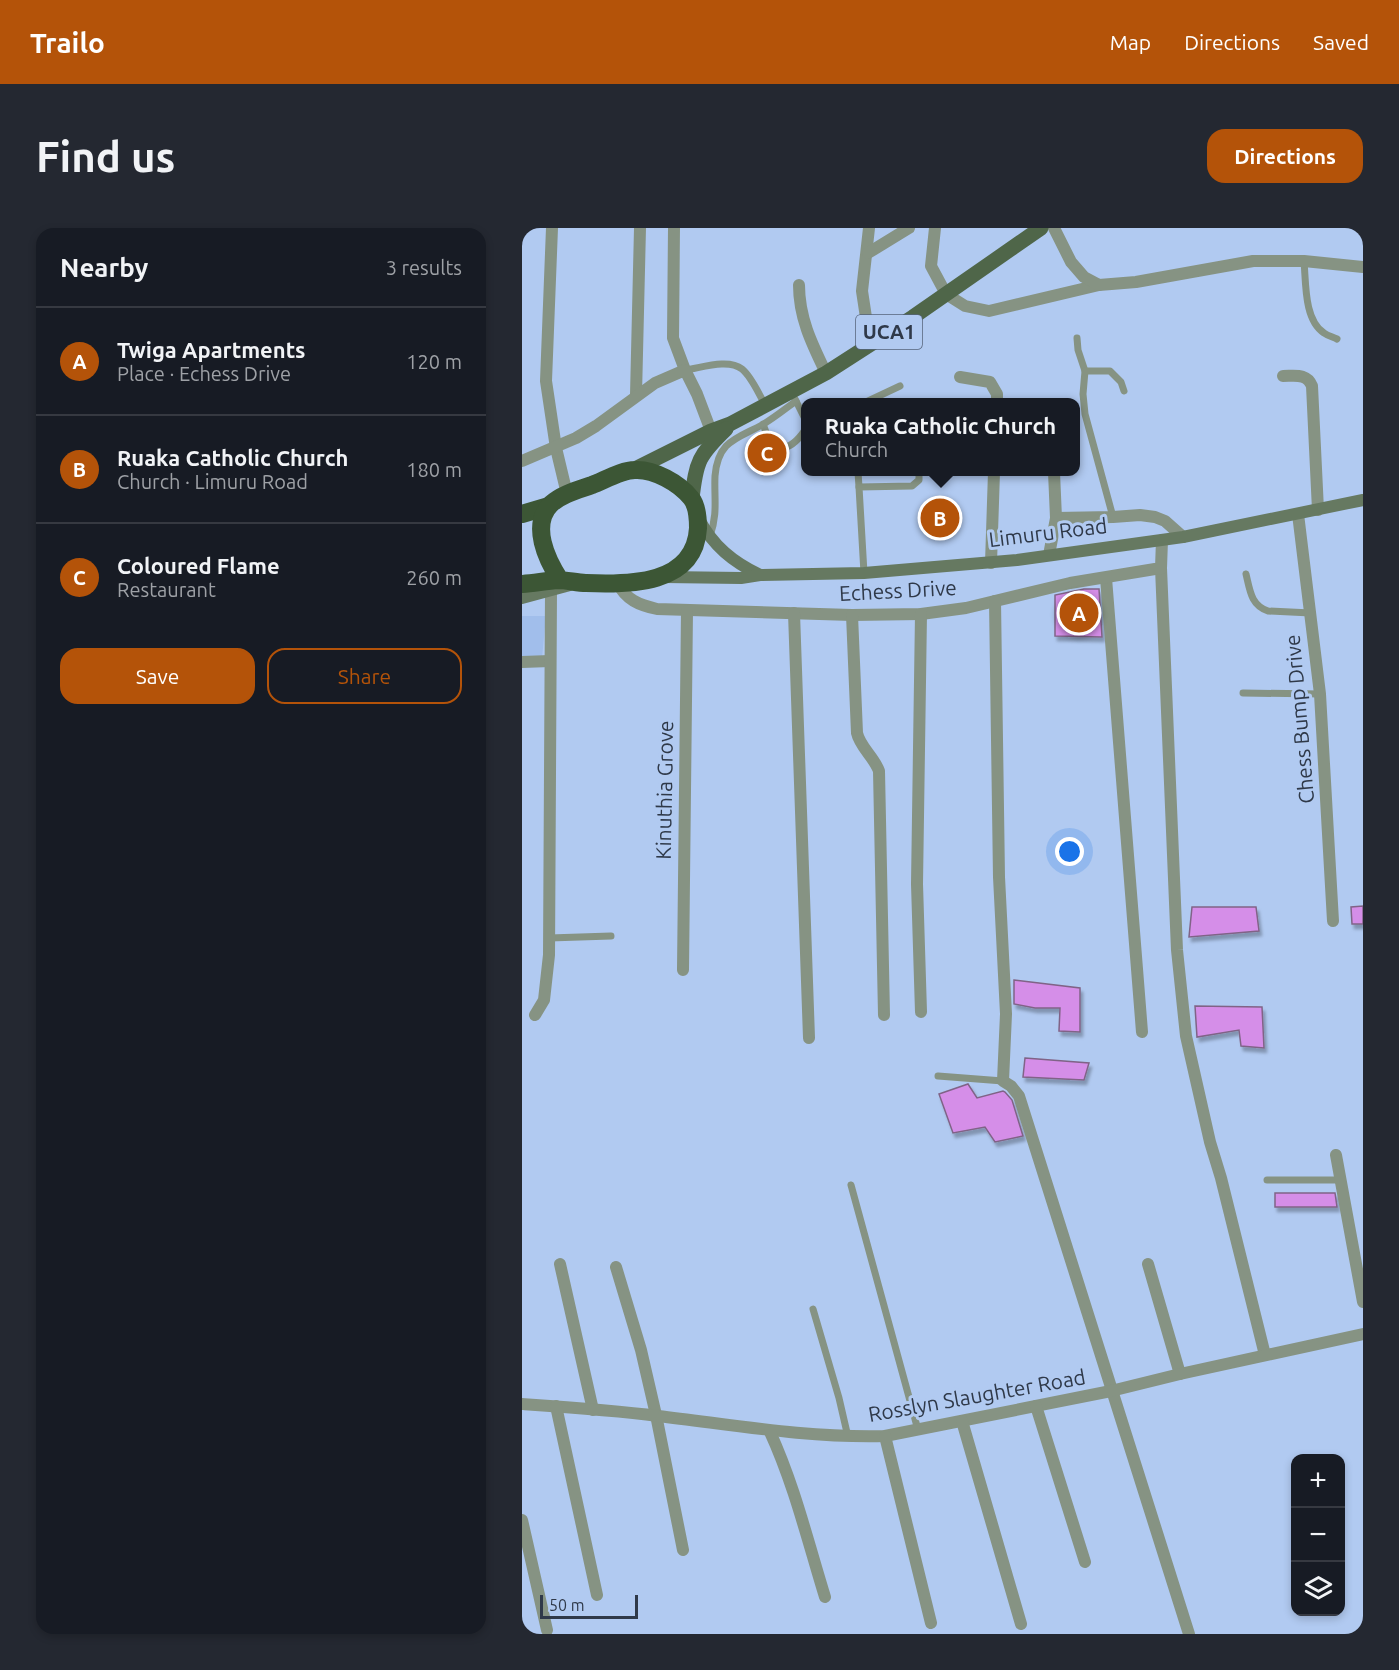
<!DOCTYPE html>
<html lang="en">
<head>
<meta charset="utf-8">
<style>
  body { margin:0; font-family:Ubuntu,sans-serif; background:#242831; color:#f1f3f6 }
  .controls { position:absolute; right:18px; bottom:18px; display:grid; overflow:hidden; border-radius:12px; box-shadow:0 3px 9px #0003 }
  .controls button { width:54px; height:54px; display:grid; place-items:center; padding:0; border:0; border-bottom:2px solid #363941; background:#171b24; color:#f1f3f6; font:30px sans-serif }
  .scale { position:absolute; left:18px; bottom:15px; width:98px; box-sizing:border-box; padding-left:6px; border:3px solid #2f3949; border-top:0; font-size:16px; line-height:21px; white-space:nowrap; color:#2f3949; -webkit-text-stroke:4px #b1caf1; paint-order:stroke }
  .you { position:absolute; left:548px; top:624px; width:21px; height:21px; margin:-15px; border:4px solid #fff; border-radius:50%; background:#1a73e8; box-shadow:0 0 0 9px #1a73e833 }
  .badge { display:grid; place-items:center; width:39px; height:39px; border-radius:50%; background:#b45309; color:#fff; font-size:20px; font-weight:700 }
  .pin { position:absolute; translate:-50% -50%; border:3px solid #fff; box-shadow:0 2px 6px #0006 }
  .popup { position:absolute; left:279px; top:170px; width:279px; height:78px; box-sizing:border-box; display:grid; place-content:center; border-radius:12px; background:#171b24; filter:drop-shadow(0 2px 4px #0005); font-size:20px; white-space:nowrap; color:#9ea1a6 }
  .popup b { font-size:22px; color:#f1f3f6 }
  .popup::after { content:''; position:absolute; left:50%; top:100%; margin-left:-12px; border:12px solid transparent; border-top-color:#171b24 }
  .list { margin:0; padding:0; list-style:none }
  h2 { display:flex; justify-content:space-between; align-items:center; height:78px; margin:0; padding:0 24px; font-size:26px }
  h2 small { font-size:20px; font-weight:400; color:#9ea1a6 }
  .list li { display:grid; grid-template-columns:39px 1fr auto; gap:18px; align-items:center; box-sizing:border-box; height:108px; padding:0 24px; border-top:2px solid #363941 }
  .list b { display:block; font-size:22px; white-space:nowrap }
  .list p { margin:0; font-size:20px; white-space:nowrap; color:#9ea1a6 }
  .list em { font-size:20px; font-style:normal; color:#9ea1a6 }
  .actions { display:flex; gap:12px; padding:18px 24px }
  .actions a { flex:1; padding:14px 0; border:2px solid #b45309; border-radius:18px; text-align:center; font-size:21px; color:#b45309 }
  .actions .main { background:#b45309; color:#fff }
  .icon { flex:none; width:33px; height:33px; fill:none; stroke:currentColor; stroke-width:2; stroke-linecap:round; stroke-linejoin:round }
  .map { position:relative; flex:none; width:841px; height:1406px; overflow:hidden; border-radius:18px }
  header { display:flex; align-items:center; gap:36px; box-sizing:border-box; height:84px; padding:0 30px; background:#b45309; color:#fff }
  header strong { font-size:28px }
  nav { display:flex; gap:33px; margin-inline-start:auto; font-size:21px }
  .intro { display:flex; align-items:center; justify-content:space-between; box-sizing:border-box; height:144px; padding:0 36px }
  h1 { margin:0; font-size:42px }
  .button { padding:15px 27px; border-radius:18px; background:#b45309; color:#fff; font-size:21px; font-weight:700 }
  main { display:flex; gap:36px; padding:0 36px }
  aside { flex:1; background:#171b24; border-radius:18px; box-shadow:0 3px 9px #0003 }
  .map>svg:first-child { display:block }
  .built { fill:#a1beeb }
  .building { fill:#d58ee8; stroke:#806487; stroke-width:1.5; filter:url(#shadow) }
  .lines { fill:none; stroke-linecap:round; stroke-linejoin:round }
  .lane { stroke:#869383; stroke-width:7 }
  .street { stroke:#869383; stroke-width:12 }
  .secondary { stroke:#667961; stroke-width:12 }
  .primary { stroke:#4f6649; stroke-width:15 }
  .highway { stroke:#3c5635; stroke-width:18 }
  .labels { text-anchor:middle; stroke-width:6; stroke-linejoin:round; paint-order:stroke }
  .shield { fill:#b1caf1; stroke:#56647b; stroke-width:1.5 }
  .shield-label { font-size:20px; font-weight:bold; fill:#2f3949 }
  .street-label { font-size:21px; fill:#2f3949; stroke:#b1caf1 }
</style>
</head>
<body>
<header>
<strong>Trailo</strong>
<nav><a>Map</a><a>Directions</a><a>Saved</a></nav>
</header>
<div class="intro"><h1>Find us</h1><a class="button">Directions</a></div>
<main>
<aside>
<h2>Nearby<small>3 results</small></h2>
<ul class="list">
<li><span class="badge">A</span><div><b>Twiga Apartments</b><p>Place · Echess Drive</p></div><em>120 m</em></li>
<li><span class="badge">B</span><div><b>Ruaka Catholic Church</b><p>Church · Limuru Road</p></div><em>180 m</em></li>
<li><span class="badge">C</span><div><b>Coloured Flame</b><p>Restaurant</p></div><em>260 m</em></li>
</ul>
<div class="actions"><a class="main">Save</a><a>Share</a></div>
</aside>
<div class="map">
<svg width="841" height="1406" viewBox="0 0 841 1406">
  <defs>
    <filter id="shadow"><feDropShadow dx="2.5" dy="4.5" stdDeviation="1.5" flood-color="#0004"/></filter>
  </defs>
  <rect width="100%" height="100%" fill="#b1caf1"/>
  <path class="built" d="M 0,388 L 24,388 L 20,430 L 0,431 Z"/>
  <g class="building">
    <path d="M 562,361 L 577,361 L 580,409 L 533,408 L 533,367 Z"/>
    <path d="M 841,678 L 841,696 L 830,696 L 829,679 Z"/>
    <path d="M 670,679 L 734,679 L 737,703 L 667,709 Z"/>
    <path d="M 492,752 L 558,760 L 558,804 L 537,803 L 538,780 L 513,780 L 492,776 Z"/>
    <path d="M 673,778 L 740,779 L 742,820 L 719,818 L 717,802 L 675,809 Z"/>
    <path d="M 503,830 L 567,835 L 562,852 L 501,849 Z"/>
    <path d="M 446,856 L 455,870 L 481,863 L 483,864 L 490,872 L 501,908 L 473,914 L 463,899 L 431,905 L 417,866 Z"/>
    <path d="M 753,965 L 813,965 L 815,979 L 753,979 Z"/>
  </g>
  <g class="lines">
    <g class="lane">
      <path d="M 782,33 C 784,55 782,92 802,105 C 806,108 811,109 815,111"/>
      <path d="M 555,110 L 556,122 L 563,143"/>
      <path d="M 163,142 C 179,140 206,130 220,141 C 230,149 237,167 244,178"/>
      <path d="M 273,171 L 283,191"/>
      <path d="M 344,174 L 378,158"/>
      <path d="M 241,196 L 249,218 C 264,225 275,214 283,202"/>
      <path d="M 336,244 L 337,259"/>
      <path d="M 591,289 L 563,186 L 561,166 L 563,143 L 588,143 L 599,154 L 602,163"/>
      <path d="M 188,308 C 196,285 192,271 193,248 C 196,213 214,211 240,197 C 252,190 263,181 274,173"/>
      <path d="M 342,345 L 337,259 L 390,258 L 397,252 L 397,244"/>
      <path d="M 724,346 C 728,363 729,377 746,383 L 789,385"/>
      <path d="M 721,465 L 798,466"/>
      <path d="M 27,710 L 89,708"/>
      <path d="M 416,848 L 481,853"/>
      <path d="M 745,952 L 820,952"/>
      <path d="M 329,957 L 396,1202"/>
      <path d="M 291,1081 L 317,1170 L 326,1209"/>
    </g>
    <g class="street">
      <path d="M 30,0 L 24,153 L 34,220 L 45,266"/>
      <path d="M 152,0 L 151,110 L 163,142"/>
      <path d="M 347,0 L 340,63 L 345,96 L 354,112"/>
      <path d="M 413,0 L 409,38 L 424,66 L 443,78 L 467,83 L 577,57"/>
      <path d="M 532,0 L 549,34 L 562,49 L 577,57 L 614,54 L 731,33 L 782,33 L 841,39"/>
      <path d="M 346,25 L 387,0"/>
      <path d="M 277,57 C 277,90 290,116 304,145"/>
      <path d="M 761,148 C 773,148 785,145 790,158 L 796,282"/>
      <path d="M 438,149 L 468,154 L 475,166 L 475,174"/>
      <path d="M 114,167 L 118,0"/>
      <path d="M 0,233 L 54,210 L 74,198 L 133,155 L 163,142 L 175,166 L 189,203"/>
      <path d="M 776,286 L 798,466 L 811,693"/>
      <path d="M 534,290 L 591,289 L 618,287 L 633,289 L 643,293 L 661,309"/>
      <path d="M 527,327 L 534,290 L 532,244"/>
      <path d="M 469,335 L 472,244"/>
      <path d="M 639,340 L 655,722 L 664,808 L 688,914 L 699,950 L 743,1127"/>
      <path d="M 584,350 L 620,804"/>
      <path d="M 95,354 C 104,372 117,377 135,381 L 330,387 L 399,386 L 444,380 L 548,355 L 639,340 L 640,312"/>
      <path d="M 473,373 L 477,649 L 484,786 L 481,853 L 489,858 L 497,868 L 667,1406"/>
      <path d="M 272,385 L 287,810"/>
      <path d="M 330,387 L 335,505 C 338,519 352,529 357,543 L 362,787"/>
      <path d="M 0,434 L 28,433"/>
      <path d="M 161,742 L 165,383"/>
      <path d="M 399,784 L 395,656 L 399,386"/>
      <path d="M 13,787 L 22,772 L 27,727 L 29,363"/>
      <path d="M 814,927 L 841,1074"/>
      <path d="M 38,1036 L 71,1182"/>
      <path d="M 626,1036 L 658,1146"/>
      <path d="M 94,1039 L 119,1122 L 134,1187 L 161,1322"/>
      <path d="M 0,1176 C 45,1179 91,1182 136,1188 C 213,1197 285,1210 363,1208 L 589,1163 L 658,1146 L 841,1106"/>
      <path d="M 34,1178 L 75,1367"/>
      <path d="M 514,1178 L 563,1334"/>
      <path d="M 440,1193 L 499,1396"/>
      <path d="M 248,1204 C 272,1256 286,1314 303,1369"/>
      <path d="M 363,1208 L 409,1395"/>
      <path d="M 0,1292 L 25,1402"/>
    </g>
    <g class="secondary">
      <path d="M 177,291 C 191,318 211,334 238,347"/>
      <path d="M 142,349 L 219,350 L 238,347 L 342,345 L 495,332 L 661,309 L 841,272"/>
      <path d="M 0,370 L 48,357"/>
    </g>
    <g class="primary">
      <path d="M 111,242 L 189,203 L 208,196 L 304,145 L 391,89 L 519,0"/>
      <path d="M 170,271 C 174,233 177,227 204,201"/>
    </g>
    <g class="highway">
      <path d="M 0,286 L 27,278"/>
      <path d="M 0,356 C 12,355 24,353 36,352 C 45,352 55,355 64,355 C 107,357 173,357 176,300 C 176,291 175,277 169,270 C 157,255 132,241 113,242 C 100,242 83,252 70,257 C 56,262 40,266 29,276 C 8,297 25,332 38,352"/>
    </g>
  </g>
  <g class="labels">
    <rect class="shield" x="334" y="87" width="66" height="34" rx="4.5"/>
    <g class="shield-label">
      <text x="367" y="111">UCA1</text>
    </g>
    <g class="street-label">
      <text transform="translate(526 305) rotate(-7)" y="7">Limuru Road</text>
      <text transform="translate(376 363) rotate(-3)" y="7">Echess Drive</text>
      <text transform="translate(778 491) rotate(-95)" y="7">Chess Bump Drive</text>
      <text transform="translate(143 562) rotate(-89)" y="7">Kinuthia Grove</text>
      <text transform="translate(455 1168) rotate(-10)" y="7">Rosslyn Slaughter Road</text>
    </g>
  </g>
</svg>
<div class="controls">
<button>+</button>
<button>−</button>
<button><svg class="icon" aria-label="layers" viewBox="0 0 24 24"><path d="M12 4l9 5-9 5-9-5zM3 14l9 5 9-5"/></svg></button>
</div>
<div class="scale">50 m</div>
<div class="you"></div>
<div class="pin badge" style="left:557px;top:385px">A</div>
<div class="pin badge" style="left:418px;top:290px">B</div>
<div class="popup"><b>Ruaka Catholic Church</b>Church</div>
<div class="pin badge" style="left:245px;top:225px">C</div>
</div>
</main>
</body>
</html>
